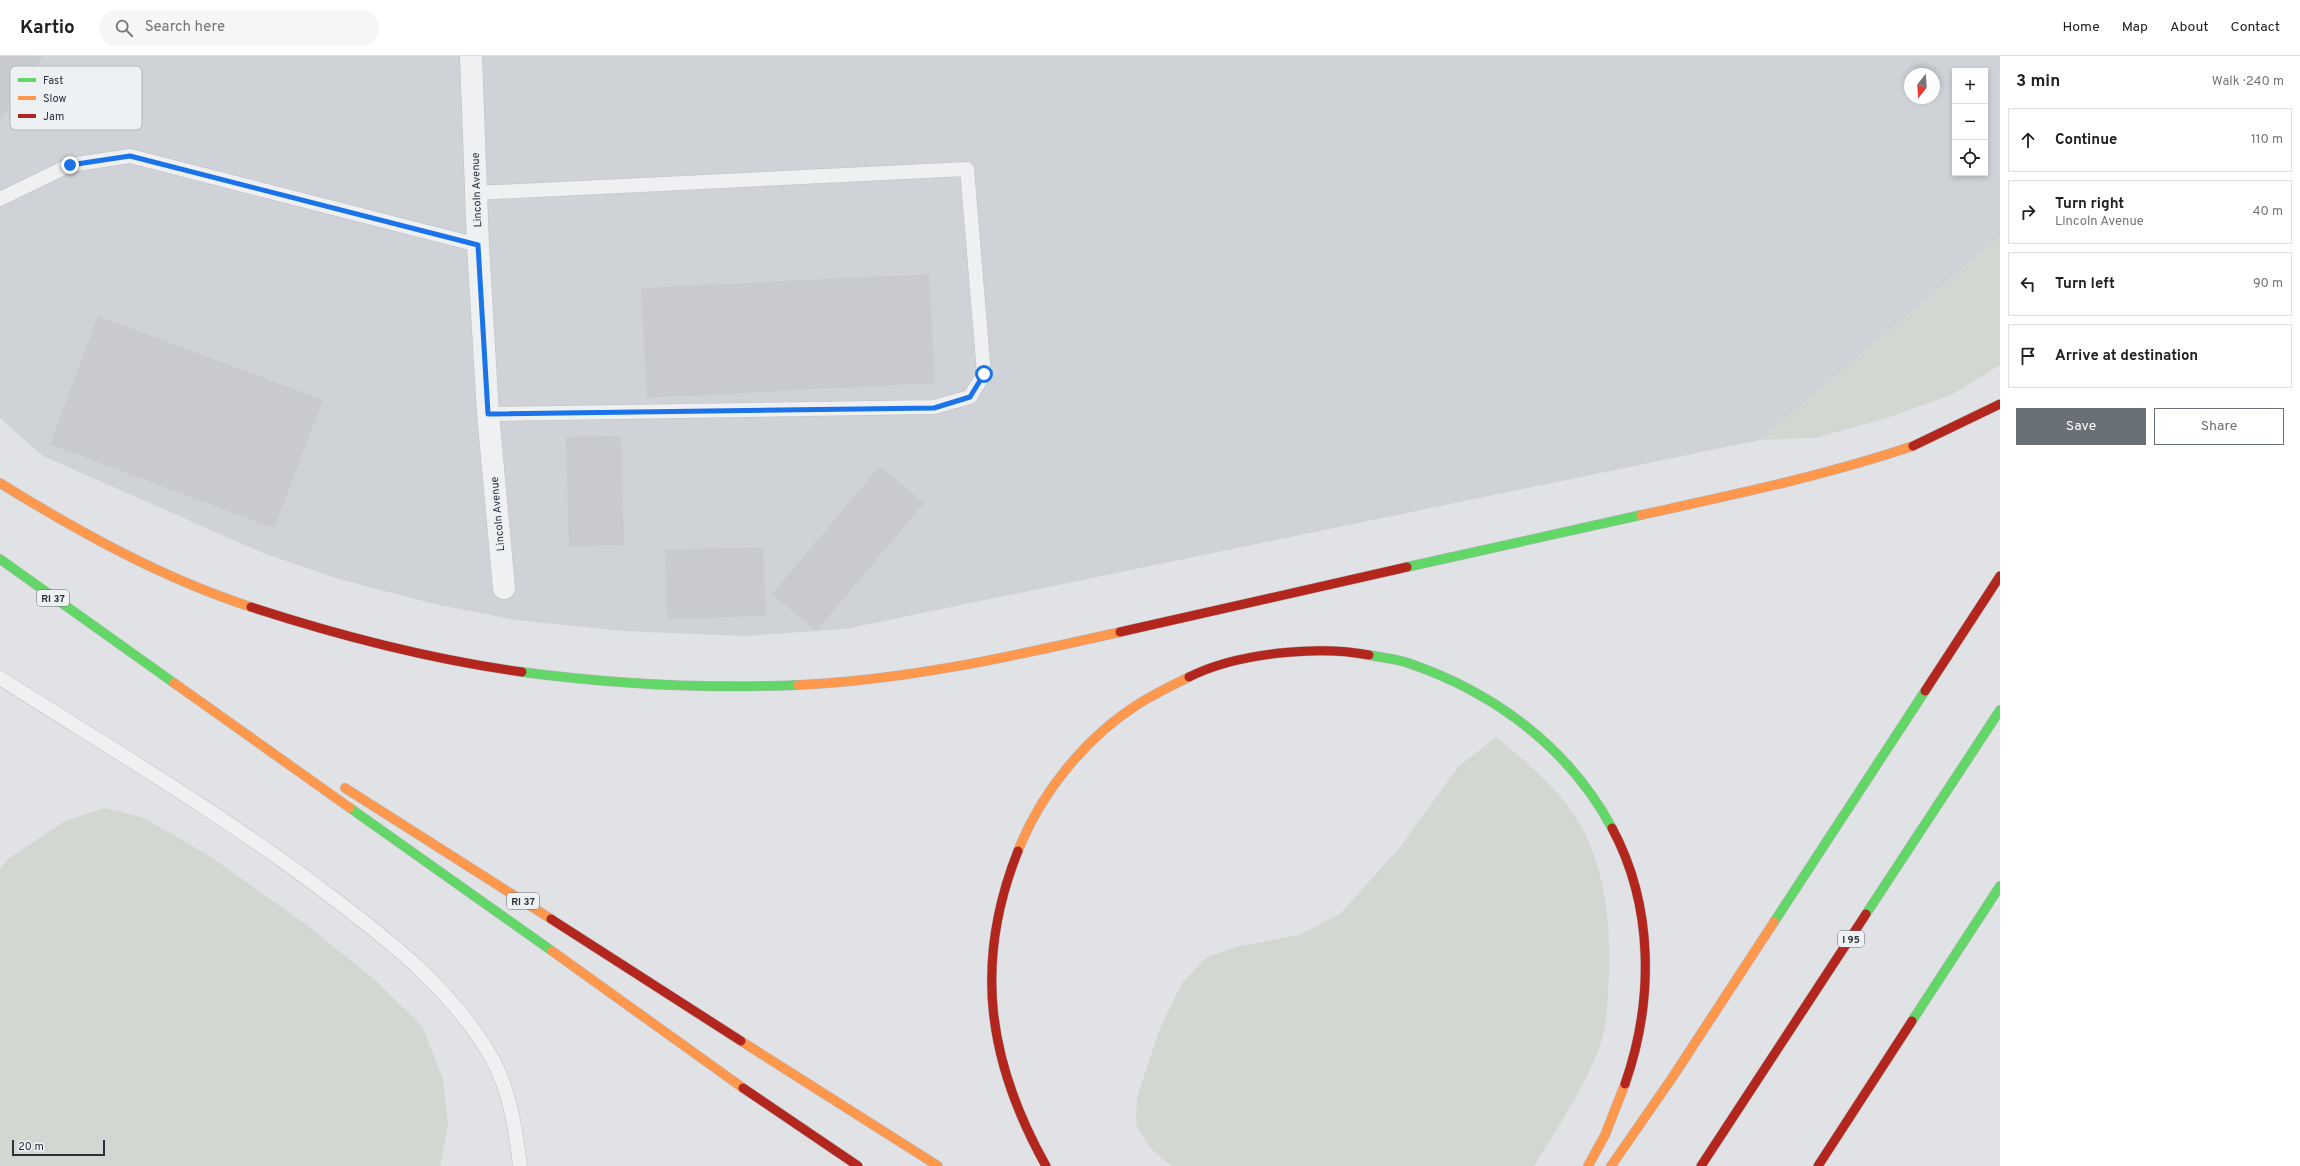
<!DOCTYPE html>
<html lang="en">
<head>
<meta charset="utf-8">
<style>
  body { margin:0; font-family:Overpass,sans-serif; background:#f6f6f6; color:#222 }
  .controls { position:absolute; right:12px; top:12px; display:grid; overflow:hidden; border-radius:0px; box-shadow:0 2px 6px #0003 }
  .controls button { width:36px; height:36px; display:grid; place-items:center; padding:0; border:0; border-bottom:1px solid #e0e0e0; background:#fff; color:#222; font:20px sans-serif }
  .compass { position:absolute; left:1904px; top:12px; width:36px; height:36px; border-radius:50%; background:#fff; box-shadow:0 2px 6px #0003; rotate:197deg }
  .scale { position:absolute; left:12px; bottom:10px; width:93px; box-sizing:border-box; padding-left:4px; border:2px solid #29323b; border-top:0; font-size:11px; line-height:14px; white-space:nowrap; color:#29323b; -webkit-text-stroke:3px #eef1f4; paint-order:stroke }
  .stop { position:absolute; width:12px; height:12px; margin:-9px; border:3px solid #1a73e8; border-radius:50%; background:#fff }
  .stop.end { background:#1a73e8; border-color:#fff; box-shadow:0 1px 4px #0008 }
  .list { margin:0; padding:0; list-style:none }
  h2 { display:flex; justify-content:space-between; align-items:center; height:52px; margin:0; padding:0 16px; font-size:17px }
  h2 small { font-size:13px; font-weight:400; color:#767676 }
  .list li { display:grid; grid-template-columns:26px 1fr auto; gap:12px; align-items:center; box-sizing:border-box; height:64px; margin:0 8px 8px; padding:0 8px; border:1px solid #e0e0e0; border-radius:0px }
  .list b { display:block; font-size:15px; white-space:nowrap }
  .list p { margin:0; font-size:13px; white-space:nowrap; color:#767676 }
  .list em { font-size:13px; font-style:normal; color:#767676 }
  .actions { display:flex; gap:8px; padding:12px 16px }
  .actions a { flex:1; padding:9px 0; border:1px solid #697076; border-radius:0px; text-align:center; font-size:14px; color:#697076 }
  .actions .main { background:#697076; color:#fff }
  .icon { flex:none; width:22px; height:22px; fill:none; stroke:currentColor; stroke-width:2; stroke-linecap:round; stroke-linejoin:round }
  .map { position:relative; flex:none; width:2000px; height:1110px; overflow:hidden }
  header { display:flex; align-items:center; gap:24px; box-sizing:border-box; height:56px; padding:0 20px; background:#fff; border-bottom:1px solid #e0e0e0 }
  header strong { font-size:19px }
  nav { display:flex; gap:22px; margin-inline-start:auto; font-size:14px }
  .search { width:280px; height:36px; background:#f6f6f6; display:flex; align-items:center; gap:10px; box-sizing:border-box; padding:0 14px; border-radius:22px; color:#767676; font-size:15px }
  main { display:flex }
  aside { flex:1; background:#fff }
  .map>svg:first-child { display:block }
  .built { fill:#cfd2d7; fill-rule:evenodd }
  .green { fill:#d2d8d1 }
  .building { fill:#c8cacd }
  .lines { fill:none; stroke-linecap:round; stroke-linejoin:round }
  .lane-casing { stroke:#bec0c3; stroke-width:15 }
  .street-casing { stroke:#bec0c3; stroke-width:23 }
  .fast-casing { stroke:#b3b5b9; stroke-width:10 }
  .slow-casing { stroke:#b3b5b9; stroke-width:10 }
  .jam-casing { stroke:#b3b5b9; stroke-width:10 }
  .lane { stroke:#eff0f2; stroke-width:14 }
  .street { stroke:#eff0f2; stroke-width:22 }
  .fast { stroke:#63d668; stroke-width:9 }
  .slow { stroke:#ff974d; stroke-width:9 }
  .jam { stroke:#b3261e; stroke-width:9 }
  .route { stroke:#1a73e8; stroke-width:5 }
  .labels { text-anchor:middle; stroke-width:3.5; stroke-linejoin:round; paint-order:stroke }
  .shield { fill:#eef1f4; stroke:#646b72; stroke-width:1 }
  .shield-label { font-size:10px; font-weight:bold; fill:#29323b }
  .street-label { font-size:11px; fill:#29323b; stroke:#eef1f4 }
  .key { fill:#eef1f4; stroke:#b3b8bc; stroke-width:1 }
  .key-label { font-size:11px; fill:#29323b }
</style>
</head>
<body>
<header>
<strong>Kartio</strong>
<div class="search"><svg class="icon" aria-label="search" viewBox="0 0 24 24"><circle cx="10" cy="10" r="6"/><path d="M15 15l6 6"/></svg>Search here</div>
<nav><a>Home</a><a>Map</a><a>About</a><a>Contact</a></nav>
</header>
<main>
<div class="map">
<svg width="2000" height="1110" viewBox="0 0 2000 1110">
  <rect width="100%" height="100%" fill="#e0e2e5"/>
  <path class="built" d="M 0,0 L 2000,0 L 2000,181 L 1760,384 L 845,573 L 745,580 L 623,575 L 516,564 L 434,548 L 339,523 L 263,497 L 43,400 L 0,362 ZM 1955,15 L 1985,15 L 1985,117 L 1955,117 ZM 1910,18 L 1934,18 L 1934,42 L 1910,42 Z"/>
  <g class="green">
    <path d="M 2000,181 L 2000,309 L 1951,339 L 1884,363 L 1815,382 L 1760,384 Z"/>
    <path d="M 1496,681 C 1524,704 1552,727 1573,757 C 1608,808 1612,879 1608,938 C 1607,948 1607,960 1605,971 C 1596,1015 1558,1071 1534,1110 L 1172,1110 L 1150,1092 L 1136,1069 L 1137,1041 L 1160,972 L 1182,927 L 1207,901 L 1240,890 L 1299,879 L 1340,858 L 1401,790 L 1458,711 Z"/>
    <path d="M 105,752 L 144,762 L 211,801 L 308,870 L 375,924 L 422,970 L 443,1023 L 448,1068 L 440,1110 L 0,1110 L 0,813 L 8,803 L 65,765 Z"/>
  </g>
  <g class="building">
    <path d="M 0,0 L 43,0 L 0,64 Z"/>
    <path d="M 929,218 L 935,327 L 647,342 L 641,232 Z"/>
    <path d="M 98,260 L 323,344 L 274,472 L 50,388 Z"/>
    <path d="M 621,380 L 624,489 L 569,490 L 566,381 Z"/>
    <path d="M 880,410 L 924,447 L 816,575 L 772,538 Z"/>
    <path d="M 763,491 L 766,560 L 667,563 L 665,494 Z"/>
  </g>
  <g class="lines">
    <defs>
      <g id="lane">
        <path d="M 476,137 L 967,113 L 984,318 L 970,341 L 934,351 L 488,358"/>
        <path d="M 0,143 L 70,109 L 130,100 L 478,189"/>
        <path d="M 0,622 C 110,692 222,758 325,836 C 389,884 455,935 494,1006 C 510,1037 516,1075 520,1110"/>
      </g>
      <path id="street" d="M 471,0 L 478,189 L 488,358 L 504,532"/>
      <g id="fast">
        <path d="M 0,503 L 174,627"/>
        <path d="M 1407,511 L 1641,459"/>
        <path d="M 1369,599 C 1383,602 1398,603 1411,608 C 1495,637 1569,692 1612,772"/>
        <path d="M 522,616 C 613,628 706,633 798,629"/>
        <path d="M 350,752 L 552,895"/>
        <path d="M 1866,858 L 2000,654"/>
        <path d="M 1774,866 L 1925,635"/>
        <path d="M 1912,965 L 2000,830"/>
      </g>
      <g id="slow">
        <path d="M 0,427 C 79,476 162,522 251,551"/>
        <path d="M 1641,459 C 1732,439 1824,420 1913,390"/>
        <path d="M 174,627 L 350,752"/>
        <path d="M 798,629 C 907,624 1014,600 1120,576"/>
        <path d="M 345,732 L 551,863"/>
        <path d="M 1018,795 C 1041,736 1087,680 1140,647 C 1156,637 1173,629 1189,621"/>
        <path d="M 552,895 L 743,1032"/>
        <path d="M 741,985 L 938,1110"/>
        <path d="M 1588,1110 L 1605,1079 L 1625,1028"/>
        <path d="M 1611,1110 L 1672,1022 L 1774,866"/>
      </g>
      <g id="jam">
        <path d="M 1913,390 L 2000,348"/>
        <path d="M 251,551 C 340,580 429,603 522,616"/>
        <path d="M 1120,576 L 1407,511"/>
        <path d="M 1189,621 C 1236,597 1318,589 1369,599"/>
        <path d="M 1925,635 L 2000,520"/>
        <path d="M 1612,772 C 1654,850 1654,945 1625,1028"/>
        <path d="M 1018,795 C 973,908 988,1006 1046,1110"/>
        <path d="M 551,863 L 741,985"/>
        <path d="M 743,1032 L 858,1110"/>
        <path d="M 1701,1110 L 1866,858"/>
        <path d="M 1818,1110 L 1912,965"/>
      </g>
    </defs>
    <use href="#lane" class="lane-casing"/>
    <use href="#street" class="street-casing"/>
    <use href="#fast" class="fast-casing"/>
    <use href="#slow" class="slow-casing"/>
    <use href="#jam" class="jam-casing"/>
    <use href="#lane" class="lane"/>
    <use href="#street" class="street"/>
    <use href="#fast" class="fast"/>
    <use href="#slow" class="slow"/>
    <use href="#jam" class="jam"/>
  </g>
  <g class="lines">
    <path class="route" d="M 70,109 L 130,100 L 478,189 L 488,358 L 934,352 L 970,341 L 984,318"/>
  </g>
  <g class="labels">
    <g class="shield">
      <rect x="37" y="534" width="32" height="16" rx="3"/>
      <rect x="507" y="837" width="32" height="16" rx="3"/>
      <rect x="1838" y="875" width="26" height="16" rx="3"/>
    </g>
    <g class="shield-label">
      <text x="53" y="546">RI 37</text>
      <text x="523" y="849">RI 37</text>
      <text x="1851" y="887">I 95</text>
    </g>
    <g class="street-label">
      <text transform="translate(476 134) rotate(-92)" y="4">Lincoln Avenue</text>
      <text transform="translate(497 458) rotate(-95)" y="4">Lincoln Avenue</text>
    </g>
  </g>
  <rect x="10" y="10" width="132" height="64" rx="6" class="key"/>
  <rect x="18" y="22" width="18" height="4" fill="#63d668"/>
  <rect x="18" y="40" width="18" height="4" fill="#ff974d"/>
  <rect x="18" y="58" width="18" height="4" fill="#b3261e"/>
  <g class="key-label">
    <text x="43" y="28">Fast</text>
    <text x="43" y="46">Slow</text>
    <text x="43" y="64">Jam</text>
  </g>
</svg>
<div class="controls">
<button>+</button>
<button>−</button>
<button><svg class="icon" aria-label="locate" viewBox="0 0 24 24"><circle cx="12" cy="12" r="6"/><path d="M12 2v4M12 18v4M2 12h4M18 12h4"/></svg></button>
</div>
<svg class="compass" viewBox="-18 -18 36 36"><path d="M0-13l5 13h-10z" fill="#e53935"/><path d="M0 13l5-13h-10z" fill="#767676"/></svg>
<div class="scale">20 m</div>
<div class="stop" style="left:984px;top:318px"></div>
<div class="stop end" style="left:70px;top:109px"></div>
</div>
<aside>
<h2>3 min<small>Walk · 240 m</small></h2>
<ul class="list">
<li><svg class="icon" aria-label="ahead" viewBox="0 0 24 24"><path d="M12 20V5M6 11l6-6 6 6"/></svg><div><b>Continue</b></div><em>110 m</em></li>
<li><svg class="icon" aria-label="right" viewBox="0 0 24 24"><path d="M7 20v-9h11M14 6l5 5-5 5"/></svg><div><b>Turn right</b><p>Lincoln Avenue</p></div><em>40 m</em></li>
<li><svg class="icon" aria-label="left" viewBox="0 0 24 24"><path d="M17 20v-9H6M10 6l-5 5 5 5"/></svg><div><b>Turn left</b></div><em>90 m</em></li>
<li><svg class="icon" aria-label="arrive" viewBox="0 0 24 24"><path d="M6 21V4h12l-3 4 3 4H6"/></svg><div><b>Arrive at destination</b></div></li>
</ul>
<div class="actions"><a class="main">Save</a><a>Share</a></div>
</aside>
</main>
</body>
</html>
